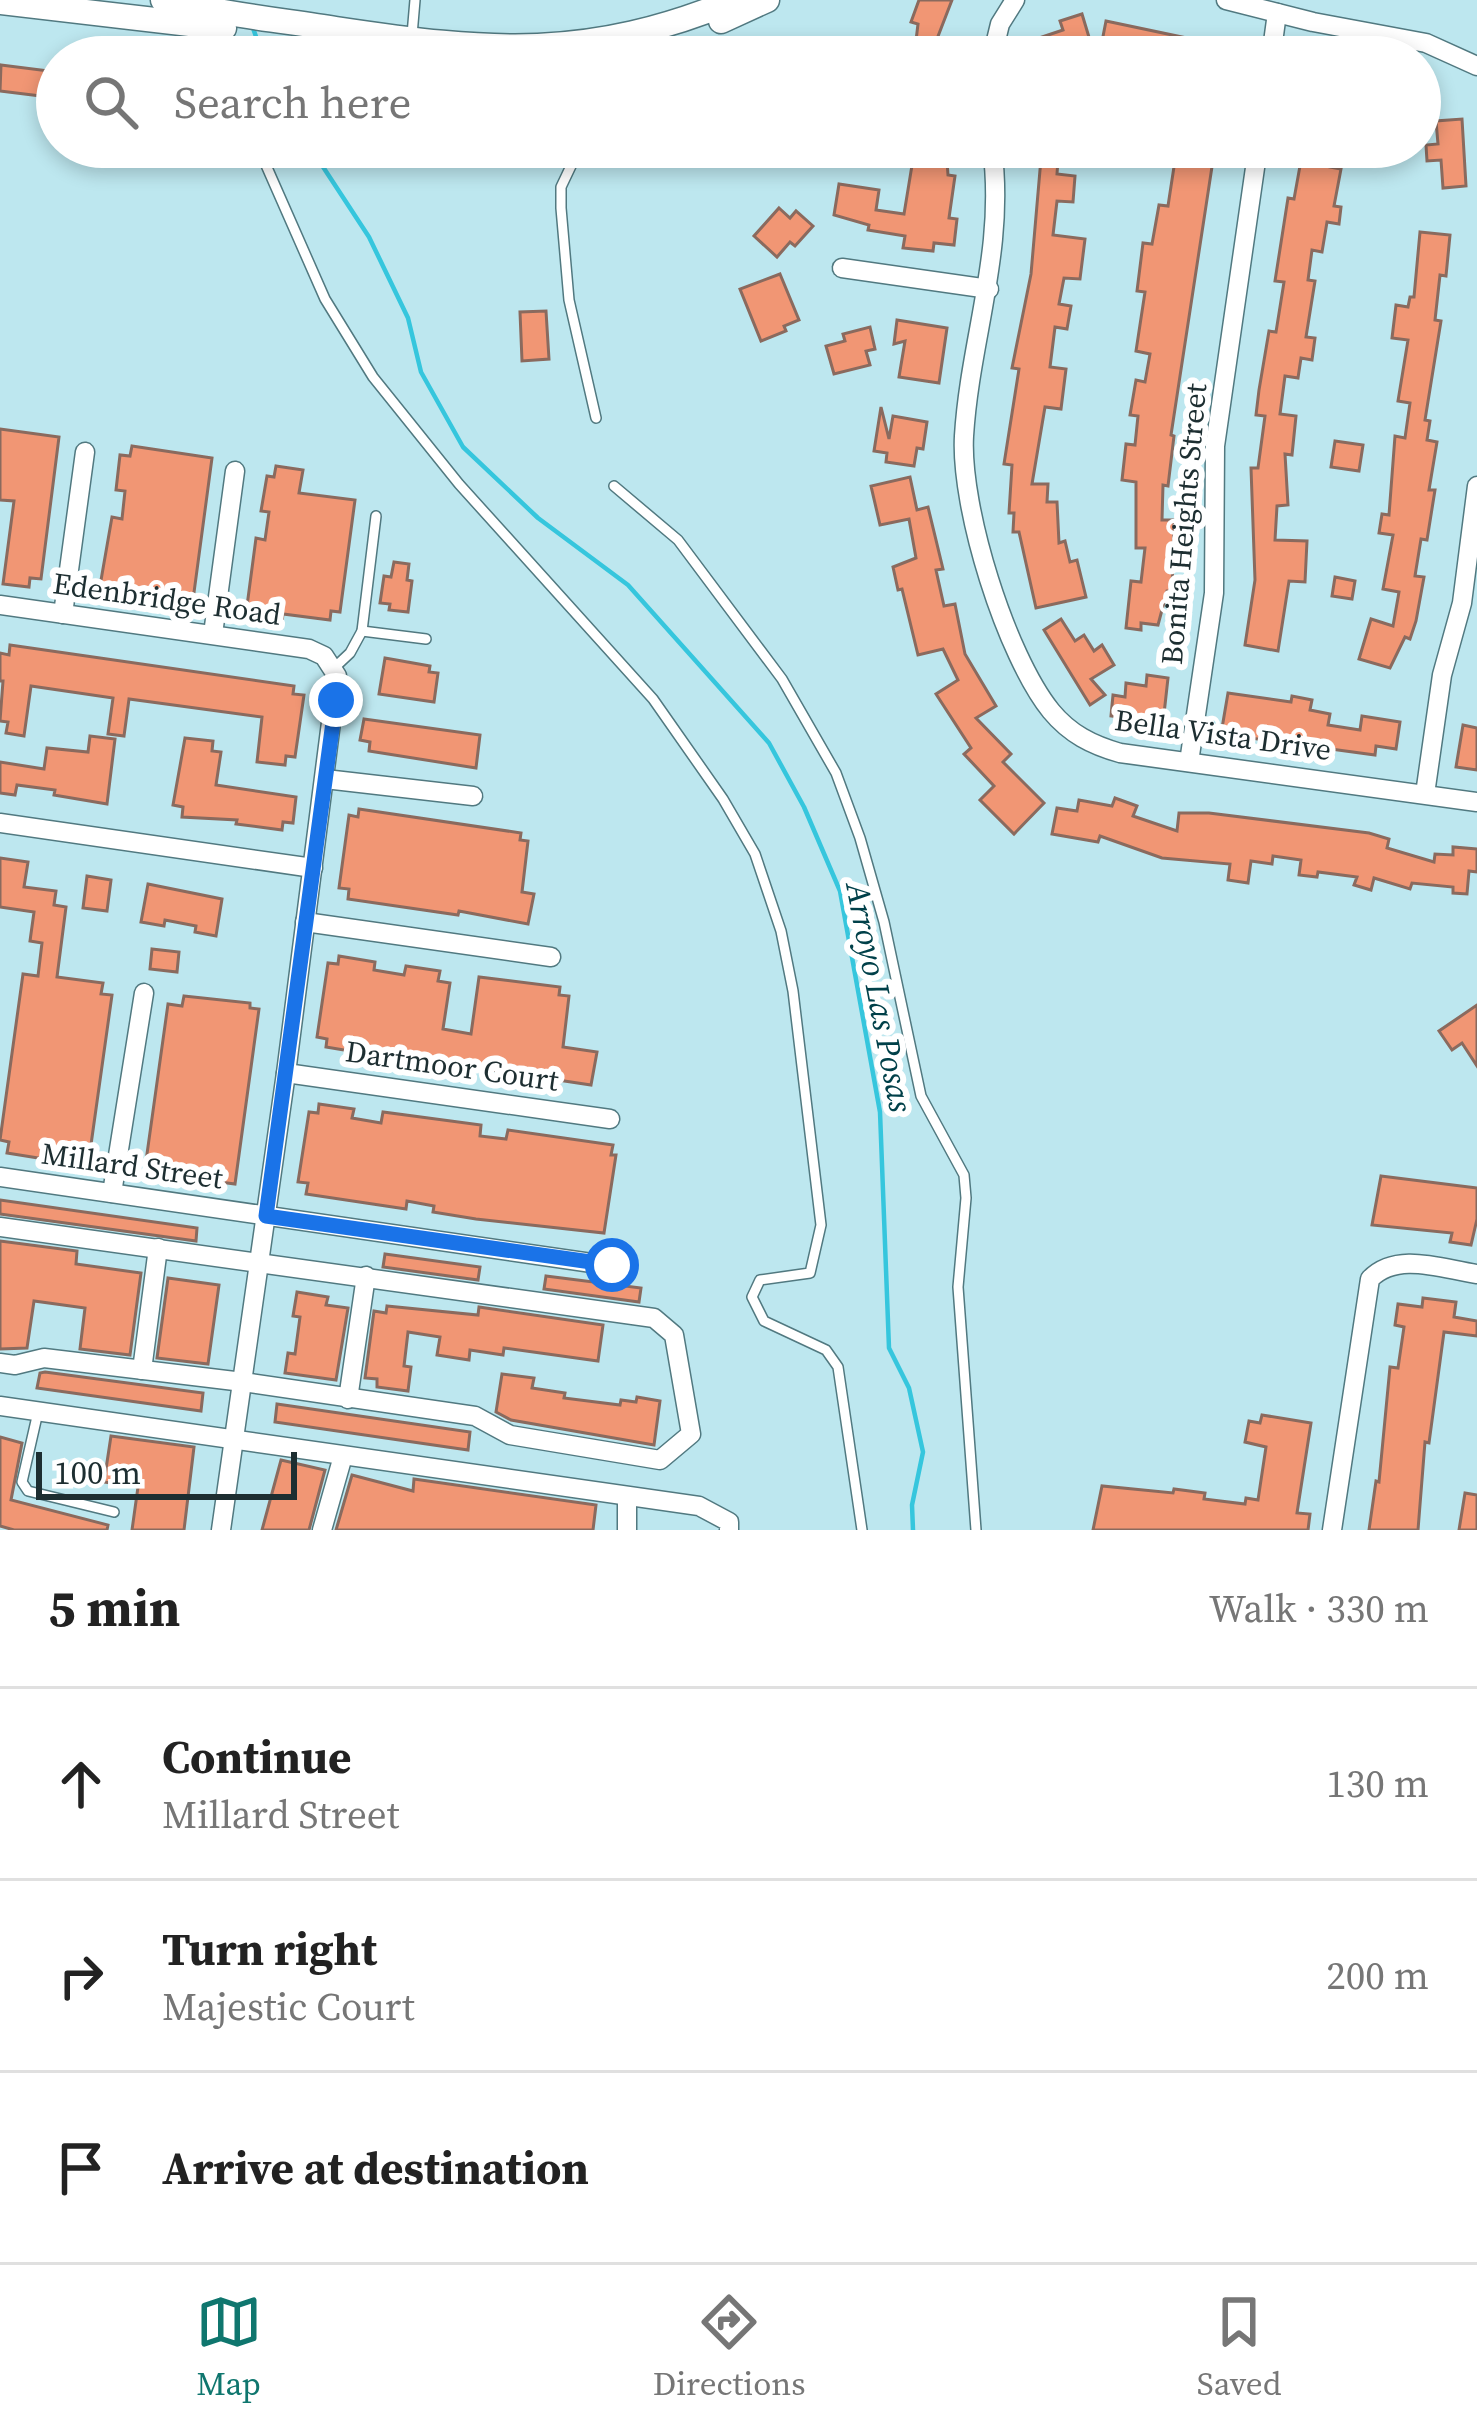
<!DOCTYPE html>
<html lang="en">
<head>
<meta charset="utf-8">
<style>
  body { margin:0; font-family:"Source Serif 4",serif; background:#f2f2f2; color:#222 }
  .scale { position:absolute; left:36px; bottom:30px; width:261px; box-sizing:border-box; padding-left:12px; border:6px solid #1d2e31; border-top:0; font-size:33px; line-height:42px; white-space:nowrap; color:#1d2e31; -webkit-text-stroke:9px #fff; paint-order:stroke }
  .stop { position:absolute; width:36px; height:36px; margin:-27px; border:9px solid #1a73e8; border-radius:50%; background:#fff }
  .stop.end { background:#1a73e8; border-color:#fff; box-shadow:0 3px 12px #0008 }
  .list { margin:0; padding:0; list-style:none }
  h2 { display:flex; justify-content:space-between; align-items:center; height:156px; margin:0; padding:0 48px; font-size:51px }
  h2 small { font-size:39px; font-weight:400; color:#767676 }
  .list li { display:grid; grid-template-columns:78px 1fr auto; gap:36px; align-items:center; box-sizing:border-box; height:192px; padding:0 48px; border-top:3px solid #e0e0e0 }
  .list b { display:block; font-size:45px; white-space:nowrap }
  .list p { margin:0; font-size:39px; white-space:nowrap; color:#767676 }
  .list em { font-size:39px; font-style:normal; color:#767676 }
  .icon { flex:none; width:66px; height:66px; fill:none; stroke:currentColor; stroke-width:2; stroke-linecap:round; stroke-linejoin:round }
  .map { position:relative; flex:none; width:1477px; height:1530px; overflow:hidden }
  .search { position:absolute; background:#fff; box-shadow:0 6px 18px #0003; left:36px; right:36px; top:36px; height:132px; display:flex; align-items:center; gap:30px; box-sizing:border-box; padding:0 42px; border-radius:66px; color:#767676; font-size:45px }
  .sheet { height:732px; background:#fff }
  nav { display:flex; justify-content:space-around; align-items:center; box-sizing:border-box; height:168px; border-top:3px solid #e0e0e0; background:#fff; font-size:33px; color:#767676 }
  nav a { display:grid; justify-items:center; gap:6px }
  nav .on { color:#0f766e }
  .map>svg:first-child { display:block }
  .lines { fill:none; stroke-linecap:round; stroke-linejoin:round }
  .stream { stroke:#36c6dd; stroke-width:4.5 }
  .building { fill:#f19674; stroke:#8a6a5e; stroke-width:3 }
  .service-casing { stroke:#517980; stroke-width:12 }
  .minor-casing { stroke:#517980; stroke-width:21 }
  .secondary-casing { stroke:#517980; stroke-width:27 }
  .service { stroke:#fff; stroke-width:9 }
  .minor { stroke:#fff; stroke-width:18 }
  .secondary { stroke:#fff; stroke-width:24 }
  .route { stroke:#1a73e8; stroke-width:15 }
  .labels { text-anchor:middle; stroke-width:12; stroke-linejoin:round; paint-order:stroke }
  .street-label { font-size:30px; fill:#1d2e31; stroke:#fff }
  .water-label { font-size:33px; font-style:italic; fill:#004049; stroke:#fff }
</style>
</head>
<body>
<div class="map">
<svg width="1477" height="1530" viewBox="0 0 1477 1530">
  <rect width="100%" height="100%" fill="#bde7ef"/>
  <g class="lines">
    <g class="stream">
      <path d="M 253,28 L 263,57"/>
      <path d="M 310,147 L 369,237 L 408,318 L 421,372 L 463,447 L 538,518 L 628,585 L 769,743 L 804,807 L 840,891 L 880,1112 L 889,1348 L 909,1388 L 923,1452 L 912,1505 L 913,1530"/>
    </g>
  </g>
  <g class="building">
    <path d="M 919,0 L 952,0 L 930,57 L 914,57 L 918,24 L 911,22 Z"/>
    <path d="M 1082,14 L 1095,57 L 1035,57 L 1030,41 L 1063,30 L 1060,21 Z"/>
    <path d="M 1106,21 L 1196,40 L 1192,57 L 1142,50 L 1140,57 L 1099,57 Z"/>
    <path d="M 1,65 L 57,72 L 57,98 L 0,91 Z"/>
    <path d="M 1462,119 L 1466,186 L 1443,188 L 1441,160 L 1427,161 L 1426,145 L 1438,144 L 1436,121 Z"/>
    <path d="M 915,147 L 946,147 L 948,175 L 955,176 L 949,218 L 957,219 L 954,245 L 934,243 L 933,251 L 903,248 L 905,236 L 868,230 L 869,225 L 834,215 L 839,184 L 879,190 L 876,210 L 904,214 Z"/>
    <path d="M 1042,147 L 1059,147 L 1057,174 L 1075,176 L 1073,202 L 1057,201 L 1053,235 L 1085,239 L 1080,279 L 1064,278 L 1059,304 L 1071,306 L 1067,329 L 1055,327 L 1050,367 L 1066,369 L 1061,409 L 1045,407 L 1032,484 L 1048,484 L 1047,502 L 1057,502 L 1059,543 L 1065,541 L 1070,562 L 1077,560 L 1086,597 L 1036,608 L 1019,532 L 1013,532 L 1014,513 L 1009,513 L 1012,465 L 1004,464 L 1019,369 L 1012,368 L 1031,274 Z"/>
    <path d="M 1177,147 L 1215,147 L 1171,435 L 1174,436 L 1168,486 L 1163,485 L 1162,520 L 1174,520 L 1172,591 L 1167,591 L 1158,625 L 1141,623 L 1141,630 L 1126,628 L 1131,581 L 1141,582 L 1145,548 L 1136,548 L 1136,482 L 1122,480 L 1126,444 L 1135,445 L 1138,416 L 1130,415 L 1136,380 L 1145,382 L 1150,354 L 1136,351 L 1145,292 L 1137,291 L 1143,243 L 1152,244 L 1159,205 L 1168,206 Z"/>
    <path d="M 1297,147 L 1333,147 L 1330,167 L 1341,169 L 1334,206 L 1341,207 L 1339,224 L 1327,222 L 1322,252 L 1312,250 L 1308,280 L 1315,281 L 1306,337 L 1315,338 L 1312,360 L 1301,358 L 1298,378 L 1285,376 L 1280,414 L 1296,416 L 1292,455 L 1285,454 L 1288,505 L 1277,506 L 1275,540 L 1307,541 L 1305,582 L 1289,581 L 1278,651 L 1245,645 L 1255,580 L 1251,468 L 1258,468 L 1265,416 L 1256,415 L 1259,390 L 1269,331 L 1276,332 L 1284,282 L 1275,281 L 1288,198 L 1294,199 L 1300,166 L 1295,165 Z"/>
    <path d="M 779,208 L 790,218 L 796,211 L 813,226 L 795,246 L 790,242 L 777,257 L 754,236 Z"/>
    <path d="M 1420,232 L 1450,235 L 1446,276 L 1440,275 L 1435,320 L 1441,321 L 1425,420 L 1430,421 L 1427,440 L 1437,442 L 1429,490 L 1435,490 L 1427,540 L 1421,539 L 1415,576 L 1424,577 L 1416,621 L 1410,639 L 1405,637 L 1390,668 L 1359,659 L 1371,619 L 1393,626 L 1399,592 L 1383,589 L 1393,535 L 1379,533 L 1382,514 L 1389,515 L 1395,436 L 1405,438 L 1410,403 L 1398,401 L 1408,340 L 1392,338 L 1396,305 L 1408,307 L 1410,297 L 1414,297 Z"/>
    <path d="M 780,274 L 799,320 L 784,326 L 786,331 L 761,341 L 740,289 Z"/>
    <path d="M 546,311 L 549,359 L 522,361 L 520,312 Z"/>
    <path d="M 897,320 L 947,328 L 939,383 L 899,377 L 905,341 L 894,344 Z"/>
    <path d="M 870,327 L 875,349 L 866,351 L 870,365 L 834,374 L 826,346 L 845,341 L 843,334 Z"/>
    <path d="M 881,407 L 889,439 L 893,416 L 927,422 L 923,449 L 917,448 L 914,466 L 886,462 L 887,453 L 874,451 Z"/>
    <path d="M 0,429 L 59,437 L 41,579 L 30,578 L 29,587 L 3,584 L 14,501 L 0,500 Z"/>
    <path d="M 1335,441 L 1363,445 L 1359,471 L 1331,467 Z"/>
    <path d="M 132,446 L 212,458 L 193,600 L 182,599 L 181,609 L 108,597 L 109,587 L 100,586 L 112,517 L 122,519 L 125,491 L 116,490 L 120,455 L 130,456 Z"/>
    <path d="M 276,466 L 303,470 L 299,493 L 355,500 L 340,612 L 331,611 L 330,620 L 283,614 L 282,622 L 255,618 L 256,607 L 247,606 L 256,538 L 265,540 L 269,512 L 261,511 L 267,476 L 274,477 Z"/>
    <path d="M 910,477 L 917,510 L 928,507 L 943,569 L 936,570 L 944,606 L 955,604 L 965,654 L 996,706 L 976,718 L 1011,754 L 1003,762 L 1044,803 L 1014,834 L 980,800 L 994,786 L 964,754 L 971,748 L 936,694 L 958,680 L 943,649 L 918,655 L 902,589 L 898,590 L 893,567 L 916,558 L 909,519 L 880,525 L 871,486 Z"/>
    <path d="M 394,562 L 409,564 L 407,580 L 412,581 L 408,612 L 389,610 L 390,604 L 380,603 L 384,576 L 391,577 Z"/>
    <path d="M 1335,577 L 1355,581 L 1352,599 L 1332,596 Z"/>
    <path d="M 1061,619 L 1075,641 L 1084,635 L 1094,651 L 1102,645 L 1114,665 L 1091,679 L 1105,695 L 1090,705 L 1044,630 Z"/>
    <path d="M 10,645 L 294,686 L 293,694 L 304,695 L 295,757 L 286,756 L 285,765 L 257,762 L 262,717 L 129,699 L 124,736 L 108,734 L 113,698 L 31,686 L 24,736 L 6,733 L 8,722 L 0,721 L 3,681 L 0,681 L 0,653 L 9,655 Z"/>
    <path d="M 385,658 L 430,666 L 429,672 L 438,673 L 434,702 L 379,694 Z"/>
    <path d="M 1147,675 L 1168,678 L 1163,723 L 1111,716 L 1113,695 L 1125,697 L 1126,683 L 1146,686 Z"/>
    <path d="M 1228,693 L 1291,702 L 1292,696 L 1312,700 L 1310,710 L 1330,714 L 1328,725 L 1360,730 L 1362,716 L 1400,722 L 1396,749 L 1376,746 L 1375,755 L 1221,734 Z"/>
    <path d="M 364,719 L 480,735 L 476,768 L 369,751 L 370,742 L 360,740 Z"/>
    <path d="M 1463,725 L 1477,728 L 1477,770 L 1456,767 Z"/>
    <path d="M 90,736 L 115,739 L 107,804 L 54,795 L 55,790 L 17,785 L 15,795 L 0,793 L 0,762 L 44,769 L 47,748 L 88,752 Z"/>
    <path d="M 185,738 L 213,741 L 212,751 L 221,752 L 216,785 L 296,797 L 293,823 L 283,822 L 282,830 L 236,824 L 237,820 L 182,817 L 183,807 L 173,805 Z"/>
    <path d="M 1115,798 L 1137,806 L 1133,816 L 1177,831 L 1179,813 L 1209,813 L 1369,833 L 1389,839 L 1387,848 L 1434,862 L 1435,854 L 1453,855 L 1453,847 L 1477,849 L 1477,872 L 1469,871 L 1467,894 L 1453,893 L 1453,887 L 1412,883 L 1410,889 L 1374,878 L 1371,890 L 1354,885 L 1357,877 L 1318,872 L 1317,877 L 1299,875 L 1301,860 L 1273,856 L 1272,864 L 1251,861 L 1248,883 L 1228,880 L 1230,864 L 1162,858 L 1100,836 L 1098,842 L 1052,834 L 1057,808 L 1077,811 L 1079,800 L 1112,806 Z"/>
    <path d="M 359,809 L 521,833 L 520,840 L 528,841 L 522,892 L 534,894 L 528,924 L 459,911 L 458,915 L 348,899 L 349,889 L 339,888 L 349,815 L 358,817 Z"/>
    <path d="M 0,858 L 28,862 L 24,887 L 56,891 L 54,905 L 66,907 L 57,977 L 103,983 L 101,994 L 112,995 L 88,1166 L 7,1153 L 9,1142 L 0,1140 L 23,974 L 38,976 L 42,943 L 30,941 L 34,912 L 0,907 Z"/>
    <path d="M 87,876 L 111,880 L 107,911 L 83,908 Z"/>
    <path d="M 148,884 L 222,899 L 216,936 L 195,932 L 196,926 L 165,920 L 164,926 L 141,922 Z"/>
    <path d="M 152,949 L 179,952 L 177,972 L 150,969 Z"/>
    <path d="M 339,956 L 375,962 L 374,970 L 404,975 L 406,966 L 440,971 L 438,981 L 450,983 L 443,1029 L 471,1034 L 479,977 L 560,987 L 559,995 L 569,996 L 563,1047 L 597,1052 L 591,1085 L 471,1067 L 470,1071 L 326,1047 L 327,1039 L 317,1037 L 328,963 L 338,964 Z"/>
    <path d="M 184,996 L 250,1003 L 250,1008 L 259,1009 L 235,1184 L 151,1173 L 152,1161 L 146,1161 L 168,1004 L 182,1006 Z"/>
    <path d="M 1477,1005 L 1477,1066 L 1462,1043 L 1452,1050 L 1439,1031 Z"/>
    <path d="M 319,1104 L 354,1109 L 352,1118 L 381,1123 L 383,1112 L 481,1125 L 480,1136 L 506,1139 L 508,1130 L 613,1145 L 611,1155 L 616,1155 L 604,1233 L 476,1219 L 433,1212 L 434,1206 L 407,1201 L 406,1209 L 306,1194 L 308,1183 L 298,1182 L 309,1112 L 318,1113 Z"/>
    <path d="M 1381,1176 L 1477,1188 L 1477,1219 L 1471,1245 L 1450,1242 L 1452,1233 L 1372,1225 Z"/>
    <path d="M 0,1200 L 197,1228 L 196,1241 L 0,1214 Z"/>
    <path d="M 0,1241 L 77,1251 L 76,1264 L 141,1273 L 130,1355 L 80,1349 L 85,1308 L 34,1301 L 27,1348 L 0,1349 Z"/>
    <path d="M 385,1254 L 480,1267 L 478,1280 L 383,1267 Z"/>
    <path d="M 546,1276 L 641,1288 L 639,1302 L 544,1289 Z"/>
    <path d="M 168,1278 L 219,1285 L 208,1364 L 157,1358 Z"/>
    <path d="M 297,1292 L 328,1297 L 326,1305 L 348,1308 L 336,1380 L 285,1373 L 288,1353 L 295,1354 L 300,1317 L 293,1316 Z"/>
    <path d="M 1423,1298 L 1456,1302 L 1454,1317 L 1477,1321 L 1477,1336 L 1444,1332 L 1429,1443 L 1425,1442 L 1418,1530 L 1369,1530 L 1376,1481 L 1379,1482 L 1390,1367 L 1398,1368 L 1404,1327 L 1395,1325 L 1398,1304 L 1422,1307 Z"/>
    <path d="M 387,1306 L 478,1315 L 479,1307 L 603,1325 L 598,1361 L 504,1348 L 503,1355 L 470,1350 L 469,1360 L 437,1355 L 440,1337 L 408,1332 L 404,1366 L 411,1367 L 408,1391 L 377,1387 L 377,1379 L 365,1378 L 374,1311 L 386,1313 Z"/>
    <path d="M 45,1372 L 203,1393 L 201,1411 L 37,1388 L 40,1373 Z"/>
    <path d="M 502,1374 L 534,1378 L 532,1388 L 565,1393 L 564,1398 L 620,1405 L 621,1400 L 636,1402 L 637,1397 L 660,1401 L 654,1445 L 511,1420 L 496,1412 Z"/>
    <path d="M 277,1404 L 470,1432 L 468,1450 L 275,1422 Z"/>
    <path d="M 1262,1415 L 1311,1423 L 1297,1513 L 1310,1514 L 1308,1530 L 1093,1530 L 1102,1486 L 1173,1493 L 1174,1489 L 1205,1493 L 1204,1499 L 1245,1504 L 1246,1498 L 1258,1500 L 1266,1447 L 1245,1442 L 1249,1421 L 1260,1423 Z"/>
    <path d="M 111,1436 L 194,1447 L 184,1530 L 132,1530 L 138,1487 L 104,1482 Z"/>
    <path d="M 0,1437 L 22,1443 L 11,1500 L 108,1525 L 107,1530 L 14,1530 L 0,1526 Z"/>
    <path d="M 281,1460 L 325,1470 L 309,1530 L 262,1530 Z"/>
    <path d="M 352,1475 L 413,1491 L 414,1479 L 596,1505 L 593,1530 L 336,1530 Z"/>
    <path d="M 1465,1493 L 1477,1495 L 1477,1530 L 1459,1530 Z"/>
  </g>
  <g class="lines">
    <defs>
      <g id="service">
        <path d="M 412,35 L 415,0"/>
        <path d="M 619,57 L 620,51"/>
        <path d="M 258,147 L 325,299 L 373,377 L 459,484 L 653,699 L 723,799 L 755,854 L 781,931 L 793,991 L 821,1225 L 810,1273 L 760,1280 L 752,1297 L 764,1321 L 826,1350 L 838,1367 L 862,1530"/>
        <path d="M 580,147 L 561,187 L 561,208 L 569,300 L 596,418"/>
        <path d="M 614,486 L 678,540 L 782,679 L 836,773 L 860,838 L 884,922 L 921,1096 L 964,1175 L 966,1198 L 958,1287 L 976,1530"/>
        <path d="M 362,631 L 426,639"/>
        <path d="M 334,668 L 350,653 L 362,631 L 376,516"/>
        <path d="M 38,1412 L 22,1482 L 28,1491 L 114,1512"/>
      </g>
      <g id="minor">
        <path d="M 1226,0 L 1313,22 L 1426,43 L 1477,66"/>
        <path d="M 992,57 L 1000,24 L 1015,0"/>
        <path d="M 1271,57 L 1277,13"/>
        <path d="M 992,147 C 1006,250 970,338 964,436 C 960,508 1006,655 1051,711 C 1070,734 1092,745 1120,753 L 1477,802"/>
        <path d="M 842,268 L 989,289"/>
        <path d="M 0,605 L 309,649 L 324,656 L 337,676 L 286,1073 L 221,1530"/>
        <path d="M 63,614 L 85,452"/>
        <path d="M 213,634 L 235,471"/>
        <path d="M 1189,762 L 1214,593 L 1215,446 L 1258,147"/>
        <path d="M 325,779 L 473,796"/>
        <path d="M 1425,794 L 1442,675 L 1462,603 L 1477,486"/>
        <path d="M 0,823 L 313,868"/>
        <path d="M 305,922 L 551,957"/>
        <path d="M 286,1073 L 610,1119"/>
        <path d="M 0,1177 L 612,1266"/>
        <path d="M 112,1193 L 144,993"/>
        <path d="M 0,1227 L 654,1318 L 674,1335 L 691,1434 L 660,1460 L 510,1435 L 475,1416 L 243,1382 L 44,1358 L 15,1365 L 0,1363"/>
        <path d="M 142,1370 L 158,1248"/>
        <path d="M 348,1399 L 366,1276"/>
        <path d="M 0,1406 L 699,1506 L 729,1522 L 729,1530"/>
        <path d="M 322,1530 L 343,1456"/>
        <path d="M 627,1530 L 627,1497"/>
        <path d="M 1332,1530 L 1370,1279 C 1397,1251 1442,1269 1477,1274"/>
      </g>
      <g id="secondary">
        <path d="M 163,0 C 221,14 278,20 336,29 C 490,52 587,61 735,0"/>
        <path d="M 0,2 L 224,28"/>
        <path d="M 721,21 L 767,0"/>
      </g>
    </defs>
    <use href="#service" class="service-casing"/>
    <use href="#minor" class="minor-casing"/>
    <use href="#secondary" class="secondary-casing"/>
    <use href="#service" class="service"/>
    <use href="#minor" class="minor"/>
    <use href="#secondary" class="secondary"/>
  </g>
  <g class="lines">
    <path class="route" d="M 336,700 L 266,1216 L 612,1265"/>
  </g>
  <g class="labels">
    <g class="street-label">
      <text transform="translate(1184 524) rotate(-85)" y="10">Bonita Heights Street</text>
      <text transform="translate(167 599) rotate(8)" y="10">Edenbridge Road</text>
      <text transform="translate(1223 735) rotate(8)" y="10">Bella Vista Drive</text>
      <text transform="translate(452 1066) rotate(8)" y="10">Dartmoor Court</text>
      <text transform="translate(132 1166) rotate(8)" y="10">Millard Street</text>
    </g>
    <g class="water-label">
      <text transform="translate(880 997) rotate(79)" y="12">Arroyo Las Posas</text>
    </g>
  </g>
</svg>
<div class="scale">100 m</div>
<div class="stop" style="left:612px;top:1265px"></div>
<div class="stop end" style="left:336px;top:700px"></div>
<div class="search"><svg class="icon" aria-label="search" viewBox="0 0 24 24"><circle cx="10" cy="10" r="6"/><path d="M15 15l6 6"/></svg>Search here</div>
</div>
<section class="sheet">
<h2>5 min<small>Walk · 330 m</small></h2>
<ul class="list">
<li><svg class="icon" aria-label="ahead" viewBox="0 0 24 24"><path d="M12 20V5M6 11l6-6 6 6"/></svg><div><b>Continue</b><p>Millard Street</p></div><em>130 m</em></li>
<li><svg class="icon" aria-label="right" viewBox="0 0 24 24"><path d="M7 20v-9h11M14 6l5 5-5 5"/></svg><div><b>Turn right</b><p>Majestic Court</p></div><em>200 m</em></li>
<li><svg class="icon" aria-label="arrive" viewBox="0 0 24 24"><path d="M6 21V4h12l-3 4 3 4H6"/></svg><div><b>Arrive at destination</b></div></li>
</ul>
</section>
<nav>
<a class="on"><svg class="icon" aria-label="map" viewBox="0 0 24 24"><path d="M3 6l6-2 6 2 6-2v14l-6 2-6-2-6 2zM9 4v14M15 6v14"/></svg>Map</a>
<a><svg class="icon" aria-label="directions" viewBox="0 0 24 24"><path d="M12 3l9 9-9 9-9-9zM9 14v-3h6M13 9l2 2-2 2"/></svg>Directions</a>
<a><svg class="icon" aria-label="saved" viewBox="0 0 24 24"><path d="M7 4h10v16l-5-4-5 4z"/></svg>Saved</a>
</nav>
</body>
</html>
